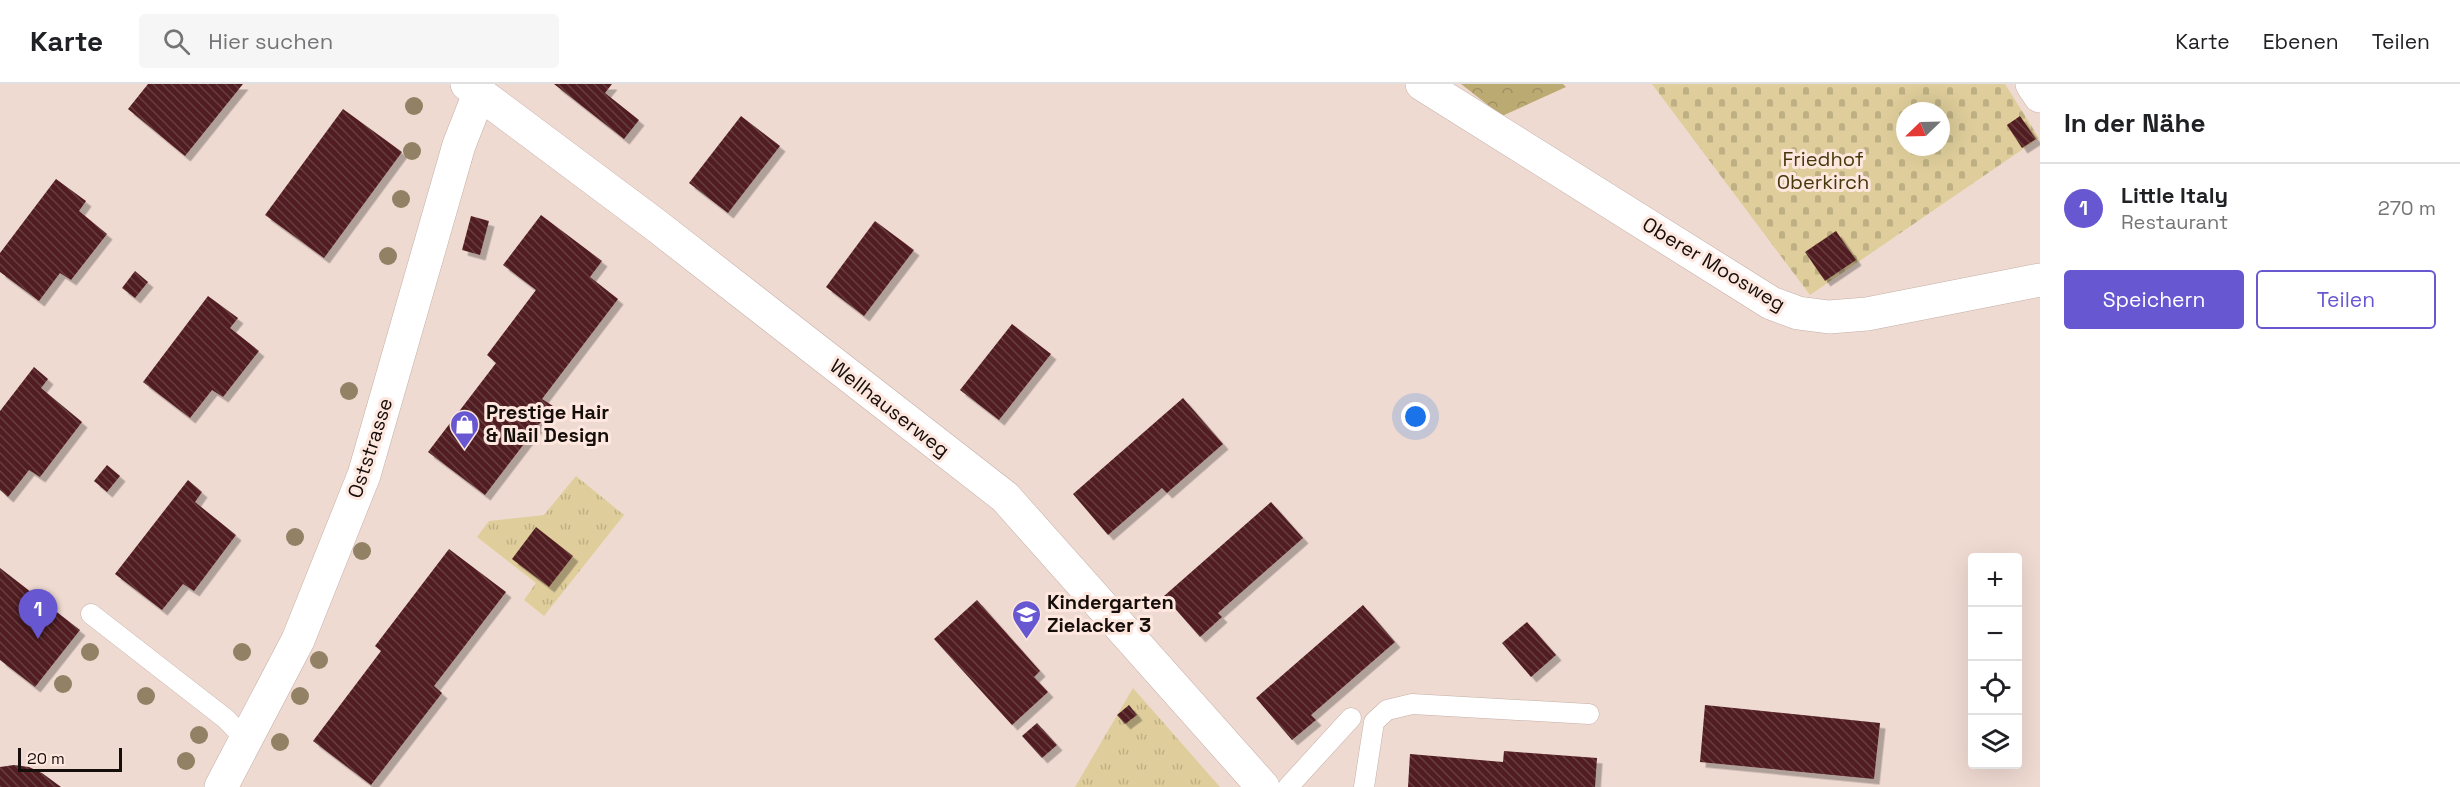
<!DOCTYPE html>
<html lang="de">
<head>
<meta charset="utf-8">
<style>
  body { margin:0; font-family:"Space Grotesk",sans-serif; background:#f6f6f6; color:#202124 }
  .controls { position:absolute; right:18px; bottom:18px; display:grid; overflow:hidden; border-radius:6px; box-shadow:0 6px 24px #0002 }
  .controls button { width:54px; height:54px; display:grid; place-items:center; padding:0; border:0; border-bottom:2px solid #e0e0e0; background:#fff; color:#202124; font:30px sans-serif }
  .compass { position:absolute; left:1896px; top:18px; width:54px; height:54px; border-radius:50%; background:#fff; box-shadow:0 6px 24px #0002; rotate:247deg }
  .scale { position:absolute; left:18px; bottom:15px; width:104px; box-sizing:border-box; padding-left:6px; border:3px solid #150e0b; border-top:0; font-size:16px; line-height:21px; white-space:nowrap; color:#150e0b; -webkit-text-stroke:4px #fde7de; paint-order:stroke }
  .you { position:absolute; left:1416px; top:333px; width:21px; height:21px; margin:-15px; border:4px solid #fff; border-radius:50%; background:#1a73e8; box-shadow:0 0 0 9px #1a73e833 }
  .badge { display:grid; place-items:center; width:39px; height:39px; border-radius:50%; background:#6757d1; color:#fff; font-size:20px; font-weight:700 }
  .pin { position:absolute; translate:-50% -50px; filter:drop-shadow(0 2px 3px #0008) }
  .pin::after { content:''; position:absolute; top:32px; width:21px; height:18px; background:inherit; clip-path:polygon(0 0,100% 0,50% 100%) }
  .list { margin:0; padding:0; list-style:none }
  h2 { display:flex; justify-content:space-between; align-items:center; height:78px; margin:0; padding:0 24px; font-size:26px }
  h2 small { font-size:20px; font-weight:400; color:#757577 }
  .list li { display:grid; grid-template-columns:39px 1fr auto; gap:18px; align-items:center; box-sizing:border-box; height:90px; padding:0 24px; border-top:2px solid #e0e0e0 }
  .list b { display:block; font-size:22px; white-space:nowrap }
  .list p { margin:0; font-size:20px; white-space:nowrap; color:#757577 }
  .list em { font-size:20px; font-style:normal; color:#757577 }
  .actions { display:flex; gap:12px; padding:18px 24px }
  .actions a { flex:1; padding:14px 0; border:2px solid #6757d1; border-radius:6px; text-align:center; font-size:21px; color:#6757d1 }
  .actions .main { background:#6757d1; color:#fff }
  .icon { flex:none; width:33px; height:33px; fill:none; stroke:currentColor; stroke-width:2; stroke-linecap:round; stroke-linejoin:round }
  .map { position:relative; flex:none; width:2040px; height:703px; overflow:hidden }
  header { display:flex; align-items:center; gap:36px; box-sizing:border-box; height:84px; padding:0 30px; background:#fff; border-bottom:2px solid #e0e0e0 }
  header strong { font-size:28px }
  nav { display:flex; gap:33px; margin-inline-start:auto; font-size:21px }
  .search { width:420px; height:54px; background:#f6f6f6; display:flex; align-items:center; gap:15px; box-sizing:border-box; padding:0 21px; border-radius:6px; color:#757577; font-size:22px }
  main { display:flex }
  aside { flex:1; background:#fff }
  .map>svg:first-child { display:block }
  .grass { fill:url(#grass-tufts) }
  .forest { fill:url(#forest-crowns) }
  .cemetery { fill:url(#cemetery-stones); fill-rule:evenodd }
  .building { fill:url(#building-back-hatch); filter:url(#shadow) }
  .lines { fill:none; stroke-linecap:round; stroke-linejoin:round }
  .service-casing { stroke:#c4afa7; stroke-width:21 }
  .minor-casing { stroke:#c4afa7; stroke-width:34 }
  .service { stroke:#fff; stroke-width:20 }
  .minor { stroke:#fff; stroke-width:33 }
  .tree { fill:#928164 }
  .labels { text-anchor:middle; stroke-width:6; stroke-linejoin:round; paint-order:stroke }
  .park-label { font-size:20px; fill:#45380b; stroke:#fde7de }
  .street-label { font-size:20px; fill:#150e0b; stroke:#fde7de }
  .poi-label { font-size:20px; font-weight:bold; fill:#150e0b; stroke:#fde7de; text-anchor:start }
</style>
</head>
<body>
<header>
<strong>Karte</strong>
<div class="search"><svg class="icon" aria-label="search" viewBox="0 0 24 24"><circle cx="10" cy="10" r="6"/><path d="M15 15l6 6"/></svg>Hier suchen</div>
<nav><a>Karte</a><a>Ebenen</a><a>Teilen</a></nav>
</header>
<main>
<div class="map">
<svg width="2040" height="703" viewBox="0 0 2040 703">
  <defs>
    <pattern id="grass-tufts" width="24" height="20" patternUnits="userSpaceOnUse" patternTransform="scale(1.5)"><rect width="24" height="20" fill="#dfce9b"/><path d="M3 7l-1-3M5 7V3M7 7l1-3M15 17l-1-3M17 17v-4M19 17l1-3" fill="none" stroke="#beb084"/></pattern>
    <pattern id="forest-crowns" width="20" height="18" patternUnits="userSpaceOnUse" patternTransform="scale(1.5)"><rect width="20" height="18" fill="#bcaa73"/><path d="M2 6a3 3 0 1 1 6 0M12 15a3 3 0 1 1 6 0" fill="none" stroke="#a19162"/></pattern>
    <pattern id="cemetery-stones" width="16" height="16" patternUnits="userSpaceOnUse" patternTransform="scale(1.5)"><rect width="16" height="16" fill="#dfce9b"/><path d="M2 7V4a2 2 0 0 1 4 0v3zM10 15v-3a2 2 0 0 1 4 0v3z" fill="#beb084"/></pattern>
    <pattern id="building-back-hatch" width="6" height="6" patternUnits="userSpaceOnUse" patternTransform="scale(1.5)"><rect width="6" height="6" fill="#511e20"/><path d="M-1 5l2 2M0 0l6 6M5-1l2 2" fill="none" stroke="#663d3e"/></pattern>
    <filter id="shadow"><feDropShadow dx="5.5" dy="5.5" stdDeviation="0" flood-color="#0004"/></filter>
  </defs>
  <rect width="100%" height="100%" fill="#efdad1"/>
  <g class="grass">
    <path d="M 576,392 L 624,431 L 544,532 L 524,516 L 536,499 L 477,453 L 489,437 L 544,431 Z"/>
    <path d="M 1133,604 L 1220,703 L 1075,703 Z"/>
  </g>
  <path class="forest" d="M 1461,0 L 1563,0 L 1566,3 L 1502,32 Z"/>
  <path class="cemetery" d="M 1652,0 L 2005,0 L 2039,54 L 1810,211 ZM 1905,27 L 1941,27 L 1941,63 L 1905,63 Z"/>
  <g class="building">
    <path d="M 148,0 L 243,0 L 185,72 L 128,25 Z"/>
    <path d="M 554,0 L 612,0 L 605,9 L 639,36 L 624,55 Z"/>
    <path d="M 343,25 L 402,68 L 324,174 L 265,131 Z"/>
    <path d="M 741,32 L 780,62 L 728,129 L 689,99 Z"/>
    <path d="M 2020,32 L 2036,55 L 2022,64 L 2007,41 Z"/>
    <path d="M 56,95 L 86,117 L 79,127 L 107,150 L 71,196 L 60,189 L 39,217 L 0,188 L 0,169 Z"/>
    <path d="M 541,131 L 602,177 L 590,193 L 618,215 L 542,315 L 553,322 L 485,411 L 428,368 L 496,279 L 487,271 L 536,206 L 503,181 Z"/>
    <path d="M 471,132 L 489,137 L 480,171 L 462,166 Z"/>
    <path d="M 875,137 L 914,166 L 864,232 L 826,203 Z"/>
    <path d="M 1836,147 L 1856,176 L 1825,197 L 1805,168 Z"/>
    <path d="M 135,187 L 148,198 L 135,214 L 122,204 Z"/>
    <path d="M 208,212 L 238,234 L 230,244 L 259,267 L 223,313 L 212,306 L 190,334 L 143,298 Z"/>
    <path d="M 1012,240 L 1051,270 L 999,336 L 960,306 Z"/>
    <path d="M 34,283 L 48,295 L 41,304 L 82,338 L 40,393 L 29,386 L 8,413 L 0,406 L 0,327 Z"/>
    <path d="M 1183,314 L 1223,360 L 1167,409 L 1162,404 L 1108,451 L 1073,410 Z"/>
    <path d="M 107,381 L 120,392 L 107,408 L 94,397 Z"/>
    <path d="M 188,396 L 202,408 L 195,418 L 236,451 L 194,507 L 183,500 L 162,526 L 115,490 Z"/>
    <path d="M 1271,418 L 1303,454 L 1218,529 L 1222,533 L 1200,553 L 1164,512 Z"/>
    <path d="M 536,443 L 573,472 L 549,503 L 512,475 Z"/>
    <path d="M 449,465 L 506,508 L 434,602 L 442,609 L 371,701 L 313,657 L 381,567 L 375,562 Z"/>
    <path d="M 0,484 L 80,546 L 35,603 L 0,576 Z"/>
    <path d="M 977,516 L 1040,587 L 1034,593 L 1048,608 L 1012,641 L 934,555 Z"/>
    <path d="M 1363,521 L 1395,558 L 1311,631 L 1316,636 L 1292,656 L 1256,614 Z"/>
    <path d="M 1527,538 L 1556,571 L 1531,593 L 1502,559 Z"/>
    <path d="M 1129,621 L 1137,631 L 1125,640 L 1117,631 Z"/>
    <path d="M 1705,621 L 1880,639 L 1874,695 L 1700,678 Z"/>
    <path d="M 1037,639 L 1057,661 L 1042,674 L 1022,652 Z"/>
    <path d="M 1504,667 L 1597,674 L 1595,703 L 1408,703 L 1410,670 L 1503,678 Z"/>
    <path d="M 14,681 L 29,683 L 42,689 L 61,703 L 0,703 L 0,683 Z"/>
  </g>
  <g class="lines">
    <defs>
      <g id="service">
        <path d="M 91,530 L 226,635 L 247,657"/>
        <path d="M 1288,703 L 1351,634"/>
        <path d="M 1364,703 L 1374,638 L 1387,626 L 1412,620 L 1589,630"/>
      </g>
      <g id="minor">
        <path d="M 467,0 L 653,139 L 1005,413 L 1263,703"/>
        <path d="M 1422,0 L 1736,197 L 1771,219 L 1798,229 L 1829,233 L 1867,230 L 2040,196"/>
        <path d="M 2032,0 L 2040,12"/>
        <path d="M 221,703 L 298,556 L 364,391 L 459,61 L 479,10"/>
      </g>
    </defs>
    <use href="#service" class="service-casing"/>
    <use href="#minor" class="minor-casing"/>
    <use href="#service" class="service"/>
    <use href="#minor" class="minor"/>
  </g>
  <g class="tree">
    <circle cx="414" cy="22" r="9"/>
    <circle cx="412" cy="67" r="9"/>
    <circle cx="401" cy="115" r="9"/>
    <circle cx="388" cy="172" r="9"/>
    <circle cx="349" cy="307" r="9"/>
    <circle cx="295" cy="453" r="9"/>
    <circle cx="362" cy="467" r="9"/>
    <circle cx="90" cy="568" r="9"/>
    <circle cx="242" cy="568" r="9"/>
    <circle cx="319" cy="576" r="9"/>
    <circle cx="63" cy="600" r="9"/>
    <circle cx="146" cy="612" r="9"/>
    <circle cx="300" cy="612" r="9"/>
    <circle cx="199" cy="651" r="9"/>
    <circle cx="280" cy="658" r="9"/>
    <circle cx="186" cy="677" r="9"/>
  </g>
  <defs>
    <symbol id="shop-pin" viewBox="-11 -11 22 30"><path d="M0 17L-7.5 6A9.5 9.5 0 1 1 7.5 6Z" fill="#6757d1" stroke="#fde7de"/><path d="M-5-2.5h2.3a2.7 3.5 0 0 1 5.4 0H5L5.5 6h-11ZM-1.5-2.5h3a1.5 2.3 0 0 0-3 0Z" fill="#fff"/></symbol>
    <symbol id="school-pin" viewBox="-11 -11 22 30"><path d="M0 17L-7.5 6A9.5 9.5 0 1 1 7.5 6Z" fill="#6757d1" stroke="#fde7de"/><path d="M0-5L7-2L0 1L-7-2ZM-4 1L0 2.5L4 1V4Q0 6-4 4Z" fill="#fff"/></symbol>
  </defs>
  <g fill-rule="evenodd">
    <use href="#shop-pin" x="448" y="324" width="33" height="45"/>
    <use href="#school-pin" x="1010" y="514" width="33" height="45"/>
  </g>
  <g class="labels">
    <g class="park-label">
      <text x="1823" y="82">Friedhof<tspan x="1823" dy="23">Oberkirch</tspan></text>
    </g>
    <g class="street-label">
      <text transform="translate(1714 180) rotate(31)" y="7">Oberer Moosweg</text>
      <text transform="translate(890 324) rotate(38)" y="7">Wellhauserweg</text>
      <text transform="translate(370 364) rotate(-72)" y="7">Oststrasse</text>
    </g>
    <g class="poi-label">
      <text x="486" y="335">Prestige Hair<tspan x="486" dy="23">&amp; Nail Design</tspan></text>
      <text x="1047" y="525">Kindergarten<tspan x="1047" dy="23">Zielacker 3</tspan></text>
    </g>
  </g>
</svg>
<div class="controls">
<button>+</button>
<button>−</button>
<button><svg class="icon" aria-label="locate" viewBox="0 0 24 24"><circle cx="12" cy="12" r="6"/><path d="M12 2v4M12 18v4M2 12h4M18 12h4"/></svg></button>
<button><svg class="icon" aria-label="layers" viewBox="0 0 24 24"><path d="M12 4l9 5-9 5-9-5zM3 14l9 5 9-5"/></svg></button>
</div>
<svg class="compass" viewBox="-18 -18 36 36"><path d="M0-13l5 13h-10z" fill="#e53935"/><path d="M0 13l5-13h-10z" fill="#757577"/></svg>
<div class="scale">20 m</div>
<div class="you"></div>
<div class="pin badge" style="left:38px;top:555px">1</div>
</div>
<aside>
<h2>In der Nähe<small></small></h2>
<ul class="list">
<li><span class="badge">1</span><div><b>Little Italy</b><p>Restaurant</p></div><em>270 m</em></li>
</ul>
<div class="actions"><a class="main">Speichern</a><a>Teilen</a></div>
</aside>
</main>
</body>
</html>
